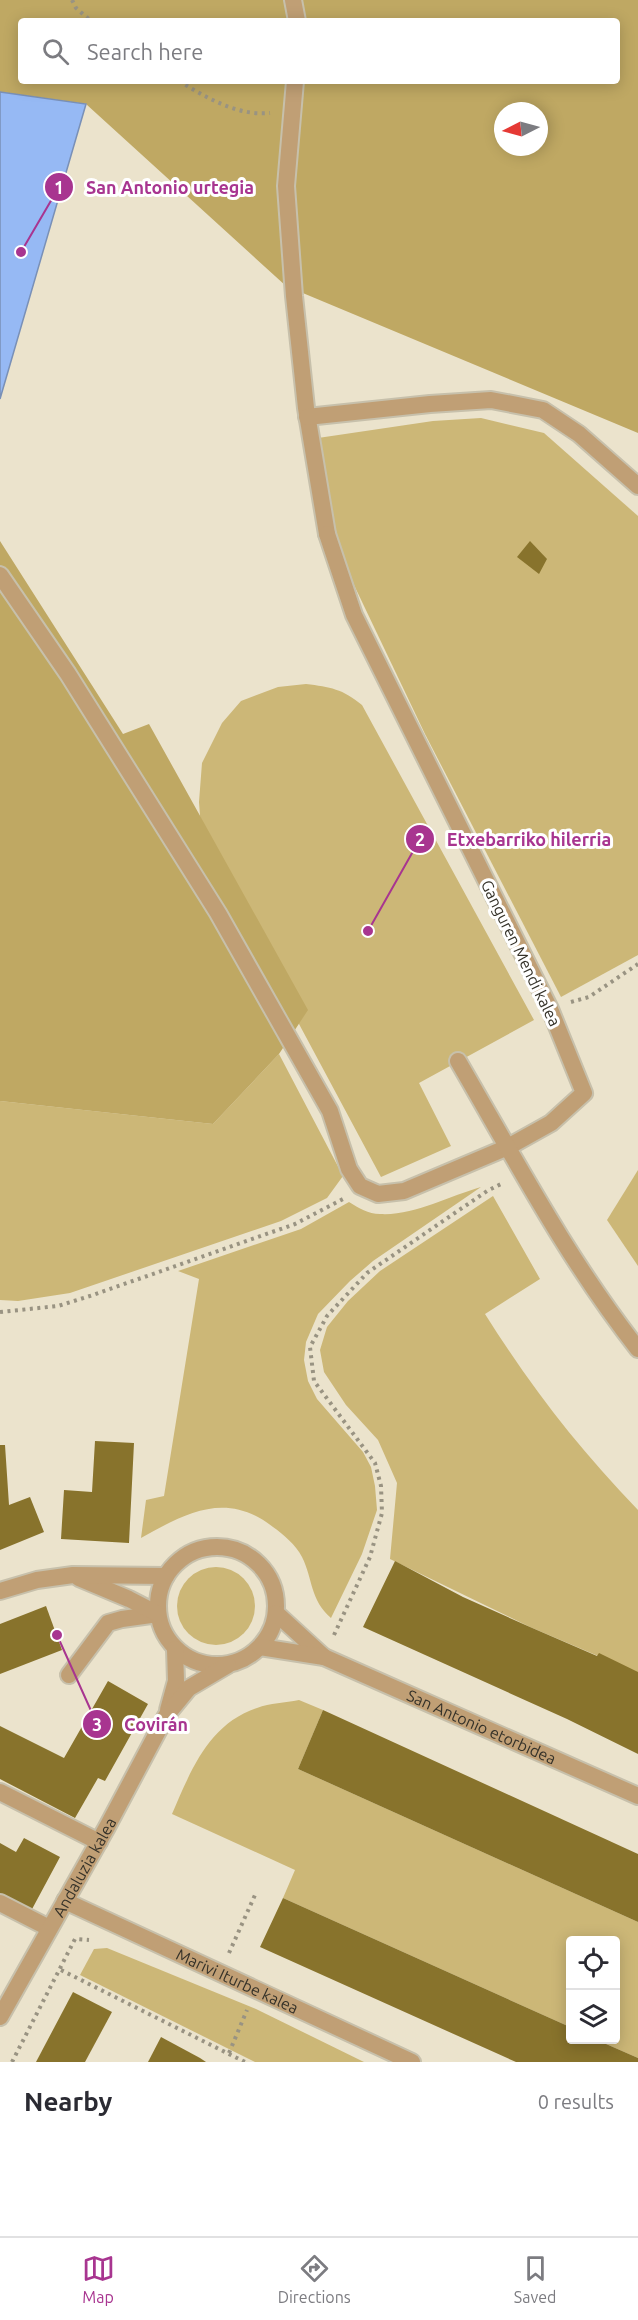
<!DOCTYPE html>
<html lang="en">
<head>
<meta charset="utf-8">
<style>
  body { margin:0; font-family:Ubuntu,sans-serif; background:#f2f2f3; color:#2b2b33 }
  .controls { position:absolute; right:18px; bottom:18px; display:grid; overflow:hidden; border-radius:6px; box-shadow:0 3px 15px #0003 }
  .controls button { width:54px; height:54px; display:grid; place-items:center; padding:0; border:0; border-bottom:2px solid #e1e1e2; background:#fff; color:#2b2b33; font:30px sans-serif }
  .compass { position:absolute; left:494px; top:102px; width:54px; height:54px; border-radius:50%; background:#fff; box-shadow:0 3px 15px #0003; rotate:264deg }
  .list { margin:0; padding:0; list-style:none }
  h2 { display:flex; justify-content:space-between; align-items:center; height:78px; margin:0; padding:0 24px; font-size:26px }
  h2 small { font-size:20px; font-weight:400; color:#7c7c81 }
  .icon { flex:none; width:33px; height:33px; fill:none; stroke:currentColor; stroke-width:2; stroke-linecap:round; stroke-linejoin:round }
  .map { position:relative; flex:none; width:638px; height:2062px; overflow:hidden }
  .search { position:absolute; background:#fff; box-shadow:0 3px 15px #0003; left:18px; right:18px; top:18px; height:66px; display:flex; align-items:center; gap:15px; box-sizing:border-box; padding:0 21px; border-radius:6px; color:#7c7c81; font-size:22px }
  .sheet { height:174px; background:#fff }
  nav { display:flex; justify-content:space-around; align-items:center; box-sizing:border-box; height:84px; border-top:2px solid #e1e1e2; background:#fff; font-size:16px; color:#7c7c81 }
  nav a { display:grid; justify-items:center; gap:3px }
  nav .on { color:#a83590 }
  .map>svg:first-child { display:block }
  .green { fill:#ccb777 }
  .forest { fill:#bfa863; fill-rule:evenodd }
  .water { fill:#96b9f4; stroke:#7990b7; stroke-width:1.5 }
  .building { fill:#88732c }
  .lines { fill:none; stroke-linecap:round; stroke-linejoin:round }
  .service-casing { stroke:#c7c0ab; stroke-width:20 }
  .pedestrian-casing { stroke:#c7c0ab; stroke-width:20 }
  .minor-casing { stroke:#c7c0ab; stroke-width:20 }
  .path { stroke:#999382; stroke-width:4; stroke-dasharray:3 4.5; stroke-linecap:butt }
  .service { stroke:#c09f75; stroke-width:16 }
  .pedestrian { stroke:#c09f75; stroke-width:16 }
  .minor { stroke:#c09f75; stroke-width:16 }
  .labels { text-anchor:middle; stroke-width:6; stroke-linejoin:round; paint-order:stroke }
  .street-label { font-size:16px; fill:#353229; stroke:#fff }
  .leader { fill:none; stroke:#a83590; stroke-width:2 }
  .callout-dot { fill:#a83590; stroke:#fff; stroke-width:2 }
  .mark-label { font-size:18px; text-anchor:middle; font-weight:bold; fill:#fff }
  .callout-label { font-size:18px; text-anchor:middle; font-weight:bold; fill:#a83590; stroke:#fff; stroke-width:6; stroke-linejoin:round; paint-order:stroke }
</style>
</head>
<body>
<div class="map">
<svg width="638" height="2062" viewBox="0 0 638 2062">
  <rect width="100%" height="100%" fill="#ebe3cc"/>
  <g class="green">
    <path d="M 481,418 L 544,433 L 638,516 L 638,955 L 561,997 L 425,734 L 354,585 L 334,527 L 318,438 L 433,421 Z"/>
    <path d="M 306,684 C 330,687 343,689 362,705 L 534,1020 L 419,1083 L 451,1146 L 381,1177 L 202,843 L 199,802 L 202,763 L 222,723 L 241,701 L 278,687 Z"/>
    <path d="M 279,1054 L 343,1176 L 327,1198 L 281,1221 L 70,1293 L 18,1301 L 0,1300 L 0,1101 L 213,1124 Z"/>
    <path d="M 638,1170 L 638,1266 L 607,1220 Z"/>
    <path d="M 481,1187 L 373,1261 L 350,1281 L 318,1314 L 306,1342 L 304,1360 L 308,1381 L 317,1399 L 363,1452 L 371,1467 L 375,1486 L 377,1510 L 362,1554 L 331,1618 C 310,1600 313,1579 302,1557 C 296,1545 283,1534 273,1527 C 226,1490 186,1513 141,1538 L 146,1500 L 164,1496 L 199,1279 L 178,1271 L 301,1229 L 349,1202 C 359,1208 368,1214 380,1214 C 414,1216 449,1196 481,1187 Z"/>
    <path d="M 493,1196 L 540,1279 L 485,1314 C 531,1387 578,1448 638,1510 L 638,1673 L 530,1627 L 390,1559 L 397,1483 L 378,1440 L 346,1405 L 324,1372 L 320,1350 L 327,1327 L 348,1301 L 380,1271 Z"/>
    <circle cx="216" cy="1606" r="39"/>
    <path d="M 299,1700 L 323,1710 L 298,1769 L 638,1922 L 638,2058 L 597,2040 L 616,2040 L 616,1940 L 570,1940 L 570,2027 L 283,1898 L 295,1870 L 172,1814 C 191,1770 209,1724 257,1708 C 270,1703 285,1703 299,1700 Z"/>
    <path d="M 107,1948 L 256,2009 L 364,2062 L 255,2062 L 80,1975 L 94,1949 Z"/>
  </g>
  <g class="forest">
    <path d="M 0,0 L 638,0 L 638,433 L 286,286 L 86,104 L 0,92 ZM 21,21 L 617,21 L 617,81 L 21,81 ZM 503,111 L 539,111 L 539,147 L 503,147 Z"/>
    <path d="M 0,541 L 123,734 L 149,724 L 308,1010 L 279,1054 L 213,1124 L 0,1101 Z"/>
  </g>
  <path class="water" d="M 0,92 L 86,104 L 0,399 Z"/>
  <g class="building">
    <path d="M 530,541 L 547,559 L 539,574 L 517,557 Z"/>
    <path d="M 95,1441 L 134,1443 L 129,1543 L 61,1539 L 64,1490 L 92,1492 Z"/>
    <path d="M 0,1445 L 5,1445 L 9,1505 L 30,1497 L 44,1532 L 0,1550 Z"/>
    <path d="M 395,1561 L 463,1597 L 530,1627 L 597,1656 L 599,1653 L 638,1672 L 638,1754 L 567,1719 L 363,1627 Z"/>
    <path d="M 46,1606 L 62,1650 L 0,1674 L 0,1624 Z"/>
    <path d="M 108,1681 L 148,1704 L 105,1781 L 98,1778 L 75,1818 L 0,1779 L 0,1726 L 64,1758 Z"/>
    <path d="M 323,1710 L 638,1854 L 638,1922 L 298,1769 Z"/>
    <path d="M 24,1838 L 60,1857 L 31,1911 L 0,1895 L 0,1843 L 16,1852 Z"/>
    <path d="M 283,1898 L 570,2027 L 570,2040 L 597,2040 L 638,2058 L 638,2062 L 516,2062 L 260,1947 Z"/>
    <path d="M 73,1992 L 112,2012 L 85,2062 L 36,2062 Z"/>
    <path d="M 161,2037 L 200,2058 L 206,2062 L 148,2062 Z"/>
  </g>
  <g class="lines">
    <defs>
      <g id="service">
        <path d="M 293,0 L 297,21"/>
        <path d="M 295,81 L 286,186 L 294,296 L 306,408 L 327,534"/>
        <path d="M 307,417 L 430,404 L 491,400 L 543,410 L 579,434 L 638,486"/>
        <path d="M 69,1675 L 108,1623 L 122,1619 L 158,1614"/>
      </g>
      <path id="pedestrian" d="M 0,1792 L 99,1842"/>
      <g id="minor">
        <path d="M 0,575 L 68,674 L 218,913 L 330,1111 L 349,1169 L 360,1186 L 378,1194 L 404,1191 L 508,1147 L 551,1123 L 584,1093 L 550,1009 L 354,615 L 327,534"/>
        <path d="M 458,1061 C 515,1159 568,1260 638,1349"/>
        <circle cx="217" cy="1606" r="59"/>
        <path d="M 79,1578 L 129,1599 L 158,1614"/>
        <path d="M 0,1591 L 37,1580 L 73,1575 L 166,1576"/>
        <path d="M 276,1613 L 324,1657"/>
        <path id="s1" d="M 260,1647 L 324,1657 L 638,1796"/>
        <path d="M 168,1710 L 176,1681 L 175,1649"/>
        <path id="s2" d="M 65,1901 L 412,2062"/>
        <path d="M 0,1903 L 49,1928"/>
        <path id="s3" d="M 0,2017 L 107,1827 L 166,1716 L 189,1688 L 228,1665"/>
      </g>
    </defs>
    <use href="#service" class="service-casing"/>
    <use href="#pedestrian" class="pedestrian-casing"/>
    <use href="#minor" class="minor-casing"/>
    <g class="path">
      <path d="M 72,0 L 76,8 L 91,21"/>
      <path d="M 179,81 C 207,98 237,116 270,113"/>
      <path d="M 571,1002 L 589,997 L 638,964"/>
      <path d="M 0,1312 L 58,1306 L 93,1295 L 295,1224 L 343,1199"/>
      <path d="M 334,1635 L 370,1557 L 382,1513 L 381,1486 L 375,1463 L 314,1381 L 310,1347 L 327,1316 L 367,1273 L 487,1191 L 501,1184"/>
      <path d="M 229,1953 L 255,1895"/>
      <path d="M 61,1970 L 245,2062"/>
      <path d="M 229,2053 L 247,2010"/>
      <path d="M 12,2062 L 75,1939 L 89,1940"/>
    </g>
    <use href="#service" class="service"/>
    <use href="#pedestrian" class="pedestrian"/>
    <use href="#minor" class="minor"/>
  </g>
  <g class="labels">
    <g class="street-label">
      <text transform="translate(521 953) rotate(64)" y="6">Ganguren Mendi kalea</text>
      <text dy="6" stroke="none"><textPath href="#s1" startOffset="237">San Antonio etorbidea</textPath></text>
      <text dy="6" stroke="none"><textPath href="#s3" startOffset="172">Andaluzia kalea</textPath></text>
      <text dy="6" stroke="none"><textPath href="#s2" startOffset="190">Marivi Iturbe kalea</textPath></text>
    </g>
  </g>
  <path class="leader" d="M21 252L59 187M368 931L420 839M57 1635L97 1724"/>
  <g class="callout-dot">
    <circle cx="21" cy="252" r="6"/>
    <circle cx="368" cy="931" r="6"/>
    <circle cx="57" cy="1635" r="6"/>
    <circle cx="59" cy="187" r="15"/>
    <circle cx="420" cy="839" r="15"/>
    <circle cx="97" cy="1724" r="15"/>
  </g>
  <g class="mark-label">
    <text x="59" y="194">1</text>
    <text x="420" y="846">2</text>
    <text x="97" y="1731">3</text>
  </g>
  <g class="callout-label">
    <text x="170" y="194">San Antonio urtegia</text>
    <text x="529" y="846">Etxebarriko hilerria</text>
    <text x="156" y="1731">Covirán</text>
  </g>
</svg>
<div class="controls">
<button><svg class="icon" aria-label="locate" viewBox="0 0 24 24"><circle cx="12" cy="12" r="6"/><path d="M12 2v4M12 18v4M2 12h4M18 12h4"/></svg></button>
<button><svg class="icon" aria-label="layers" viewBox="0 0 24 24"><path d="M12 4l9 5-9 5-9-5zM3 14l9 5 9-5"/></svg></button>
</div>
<svg class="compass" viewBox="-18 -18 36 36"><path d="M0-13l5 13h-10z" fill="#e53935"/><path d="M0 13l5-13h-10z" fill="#7c7c81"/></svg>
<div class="search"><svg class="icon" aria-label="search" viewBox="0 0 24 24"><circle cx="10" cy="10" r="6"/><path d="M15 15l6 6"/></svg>Search here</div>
</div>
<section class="sheet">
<h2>Nearby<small>0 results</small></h2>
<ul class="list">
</ul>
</section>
<nav>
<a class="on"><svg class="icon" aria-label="map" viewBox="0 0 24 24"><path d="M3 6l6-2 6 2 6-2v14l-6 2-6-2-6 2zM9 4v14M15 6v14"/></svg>Map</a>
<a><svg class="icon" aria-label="directions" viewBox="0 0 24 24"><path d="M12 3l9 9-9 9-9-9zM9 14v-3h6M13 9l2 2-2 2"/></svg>Directions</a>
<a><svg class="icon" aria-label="saved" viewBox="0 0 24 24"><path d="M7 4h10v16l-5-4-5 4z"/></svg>Saved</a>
</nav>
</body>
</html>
